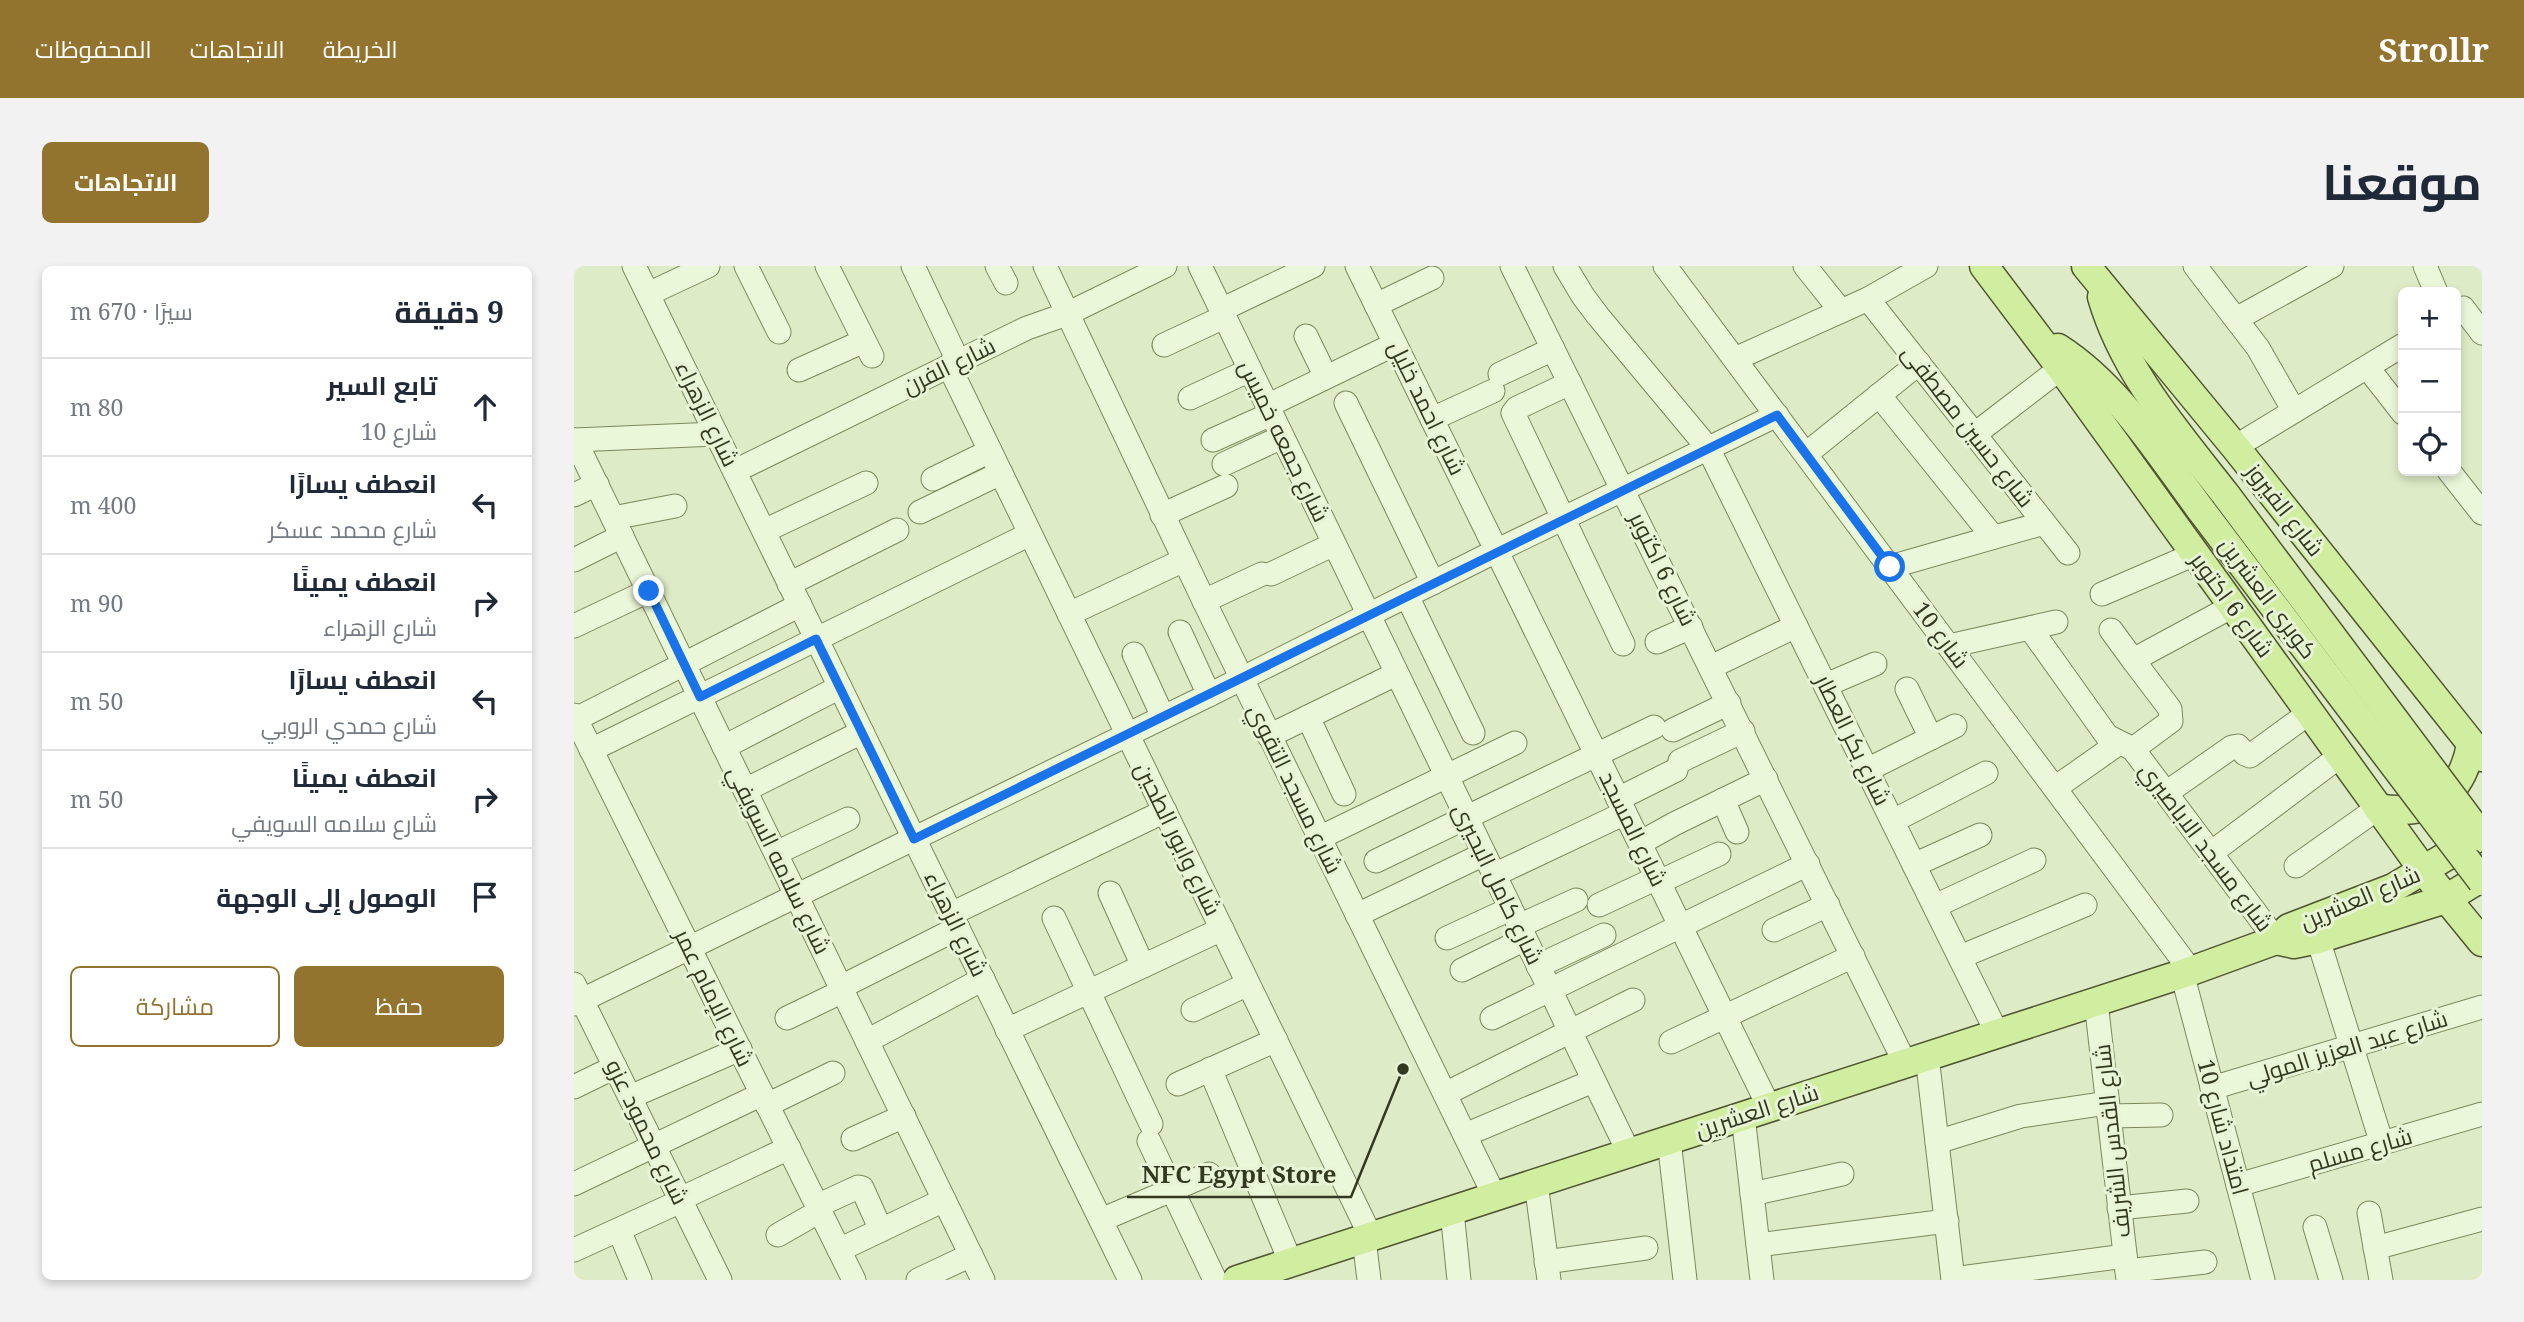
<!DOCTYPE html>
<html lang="ar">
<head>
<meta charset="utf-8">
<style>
  body { margin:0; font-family:"Noto Serif",Cairo,serif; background:#f2f2f3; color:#1f2937; direction:rtl }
  .controls { position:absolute; right:21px; top:21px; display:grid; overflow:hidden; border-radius:10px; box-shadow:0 4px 10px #0003 }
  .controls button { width:63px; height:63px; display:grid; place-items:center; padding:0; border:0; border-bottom:2px solid #e0e1e3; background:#fff; color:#1f2937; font:35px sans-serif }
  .stop { position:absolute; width:21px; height:21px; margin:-16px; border:5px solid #1a73e8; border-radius:50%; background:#fff }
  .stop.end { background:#1a73e8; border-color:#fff; box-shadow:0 2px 7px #0008 }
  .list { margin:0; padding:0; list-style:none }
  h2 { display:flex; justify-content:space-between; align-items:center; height:91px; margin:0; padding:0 28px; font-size:30px }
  h2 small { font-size:23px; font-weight:400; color:#747a83 }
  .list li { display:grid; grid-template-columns:46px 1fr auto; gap:21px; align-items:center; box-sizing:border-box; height:98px; padding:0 28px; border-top:2px solid #e0e1e3 }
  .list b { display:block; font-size:26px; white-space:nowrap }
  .list p { margin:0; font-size:23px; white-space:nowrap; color:#747a83 }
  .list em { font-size:23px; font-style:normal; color:#747a83 }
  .actions { display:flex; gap:14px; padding:21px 28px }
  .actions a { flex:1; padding:16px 0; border:2px solid #93742f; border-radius:10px; text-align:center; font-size:24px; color:#93742f }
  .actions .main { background:#93742f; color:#fff }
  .icon { flex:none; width:38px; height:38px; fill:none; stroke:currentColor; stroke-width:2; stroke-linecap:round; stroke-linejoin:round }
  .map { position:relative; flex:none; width:1908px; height:1014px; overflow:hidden; direction:ltr; border-radius:10px }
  header { display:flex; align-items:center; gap:42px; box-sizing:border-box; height:98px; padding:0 35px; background:#93742f; color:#fff }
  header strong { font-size:33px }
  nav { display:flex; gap:38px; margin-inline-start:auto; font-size:24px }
  .intro { display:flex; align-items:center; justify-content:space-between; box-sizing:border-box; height:168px; padding:0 42px }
  h1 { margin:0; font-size:49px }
  .button { padding:18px 32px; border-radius:10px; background:#93742f; color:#fff; font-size:24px; font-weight:700 }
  main { display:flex; gap:42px; padding:0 42px }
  aside { flex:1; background:#fff; border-radius:10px; box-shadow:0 4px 10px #0003 }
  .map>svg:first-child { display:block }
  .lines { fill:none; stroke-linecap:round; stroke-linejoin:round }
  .minor-casing { stroke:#7d875c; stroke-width:25 }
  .major-casing { stroke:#4f5530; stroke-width:31 }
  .minor { stroke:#ebf7d9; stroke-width:23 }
  .major { stroke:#d0eda0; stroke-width:28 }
  .major-bridge-casing { stroke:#4f5530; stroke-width:31; stroke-linecap:butt }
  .major-bridge { stroke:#d0eda0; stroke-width:28 }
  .route { stroke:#1a73e8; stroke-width:9 }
  .labels { text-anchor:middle; stroke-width:6; stroke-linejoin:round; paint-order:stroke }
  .street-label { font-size:23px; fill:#333820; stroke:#e7f4d5 }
  .leader { fill:none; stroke:#333820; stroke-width:2.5 }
  .callout-dot { fill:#333820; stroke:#e7f4d5; stroke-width:2.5 }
  .callout-label { font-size:24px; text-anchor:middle; font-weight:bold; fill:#333820; stroke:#e7f4d5; stroke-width:6; stroke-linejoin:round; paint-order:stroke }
</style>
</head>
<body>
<header>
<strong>Strollr</strong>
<nav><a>الخريطة</a><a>الاتجاهات</a><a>المحفوظات</a></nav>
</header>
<div class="intro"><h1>موقعنا</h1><a class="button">الاتجاهات</a></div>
<main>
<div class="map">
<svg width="1908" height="1014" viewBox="0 0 1908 1014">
  <rect width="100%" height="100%" fill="#ddecc6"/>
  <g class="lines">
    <defs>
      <g id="minor">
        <path d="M 60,0 L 556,1014"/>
        <path d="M 172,0 L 205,66"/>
        <path d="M 253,0 L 298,90"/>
        <path d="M 339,0 L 384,95"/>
        <path d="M 423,0 L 432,17"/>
        <path d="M 471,0 L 630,335 L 921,931"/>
        <path d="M 626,0 L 1055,887"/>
        <path d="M 783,0 L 1195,841"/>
        <path d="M 938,0 L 1331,797"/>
        <path d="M 991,0 L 1009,30 L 1024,50 L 1134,182 L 1423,767"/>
        <path d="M 1091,0 L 1617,705"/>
        <path d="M 1231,0 L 1267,45"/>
        <path d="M 1621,0 L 1684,82 L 1720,145"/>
        <path d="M 1851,0 L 1862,26"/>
        <path d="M 74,28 L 134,0"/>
        <path d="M 1294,33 L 1494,287"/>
        <path d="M 802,39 L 858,12"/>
        <path d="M 1889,42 L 1908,67"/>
        <path d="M 647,44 L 739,0"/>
        <path d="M 1662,53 L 1758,0"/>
        <path d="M 732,70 L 752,111"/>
        <path d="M 590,79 L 650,51"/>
        <path d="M 1161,93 L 1294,33 L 1352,0"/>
        <path d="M 375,100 L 797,971"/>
        <path d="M 1793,101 L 1829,147"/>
        <path d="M 225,104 L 290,75"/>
        <path d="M 926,108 L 979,83"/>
        <path d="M 996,117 L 943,142 L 939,147 L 1049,378"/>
        <path d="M 1305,129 L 1419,271"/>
        <path d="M 616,132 L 676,104"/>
        <path d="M 772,137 L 859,317"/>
        <path d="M 693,140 L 821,78"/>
        <path d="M 858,153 L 919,125"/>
        <path d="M 1401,168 L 1487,102"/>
        <path d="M 0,174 L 142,168"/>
        <path d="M 1,174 L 409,1014"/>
        <path d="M 639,174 L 697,148"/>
        <path d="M 1661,181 L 1829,79"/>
        <path d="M 1232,188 L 1345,97"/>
        <path d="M 650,198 L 708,171"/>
        <path d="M 161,205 L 453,62 L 493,48 L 591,0"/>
        <path d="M 1875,205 L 1908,247"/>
        <path d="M 359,213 L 416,185"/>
        <path d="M 0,229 L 23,218"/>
        <path d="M 346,246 L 427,207"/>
        <path d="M 588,249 L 652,220"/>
        <path d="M 39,252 L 101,240"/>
        <path d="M 190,265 L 292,217"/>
        <path d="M 0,294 L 48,270"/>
        <path d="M 1316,301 L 1470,257"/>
        <path d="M 697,308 L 760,278"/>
        <path d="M 215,318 L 323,264"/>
        <path d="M 1528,328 L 1621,288"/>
        <path d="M 833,330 L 899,467"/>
        <path d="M 630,335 L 688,308"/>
        <path d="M 495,348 L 610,294"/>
        <path d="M 0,360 L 74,325"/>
        <path d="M 1456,362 L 1533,470 L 1559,483 L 1702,674"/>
        <path d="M 1537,364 L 1559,394"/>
        <path d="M 606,366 L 635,429"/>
        <path d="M 1083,376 L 1117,361"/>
        <path d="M 1375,380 L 1482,356"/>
        <path d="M 560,388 L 589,451"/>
        <path d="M 1137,401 L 1222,360"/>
        <path d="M 1252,419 L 1301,398"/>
        <path d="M 1333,423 L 1357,472"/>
        <path d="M 0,449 L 280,1014"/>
        <path d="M 734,451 L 770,528"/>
        <path d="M 2,453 L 226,339"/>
        <path d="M 1099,464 L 1155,437"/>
        <path d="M 695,470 L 822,408"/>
        <path d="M 150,481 L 266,421"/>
        <path d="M 1559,483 L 1597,455 L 1596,443 L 1559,394 L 1659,340"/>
        <path d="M 17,484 L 456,268"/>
        <path d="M 1106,495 L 1169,465"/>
        <path d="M 1293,504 L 1381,460"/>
        <path d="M 1481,522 L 1545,477"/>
        <path d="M 171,524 L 288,466"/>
        <path d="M 1592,527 L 1658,481 L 1664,480 L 1671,488 L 1676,490 L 1735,447"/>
        <path d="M 1044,533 L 1102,504"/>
        <path d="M 1149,534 L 1163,566"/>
        <path d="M 1319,555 L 1412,507"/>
        <path d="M 745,572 L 941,477"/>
        <path d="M 1066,577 L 1100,558 L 1192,513"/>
        <path d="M 202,587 L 274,553"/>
        <path d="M 1637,587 L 1766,490"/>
        <path d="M 802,595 L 1080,461"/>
        <path d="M 1340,599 L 1406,569"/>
        <path d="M 1722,600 L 1804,542"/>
        <path d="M 920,609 L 1051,547"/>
        <path d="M 1085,616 L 1145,588"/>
        <path d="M 536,627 L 569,700"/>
        <path d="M 1025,639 L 1083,612"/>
        <path d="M 1361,640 L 1460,594"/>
        <path d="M 377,648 L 591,545"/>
        <path d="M 783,649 L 910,588"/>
        <path d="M 480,652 L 577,858"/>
        <path d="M 945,660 L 1002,634"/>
        <path d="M 1200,664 L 1254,639"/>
        <path d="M 873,672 L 936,643"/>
        <path d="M 1744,673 L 1808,878"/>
        <path d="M 1386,691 L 1511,639"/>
        <path d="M 964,700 L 1030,669"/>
        <path d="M 888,704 L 951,673"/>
        <path d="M 1608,707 L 1689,1014"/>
        <path d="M 0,718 L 146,1014"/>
        <path d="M 267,721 L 384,662"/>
        <path d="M 1522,736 L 1554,1014"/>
        <path d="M 0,738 L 635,429 L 922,285 L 1203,149"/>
        <path d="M 619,744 L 674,718"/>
        <path d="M 213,752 L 269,725"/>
        <path d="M 918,752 L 1234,598"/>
        <path d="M 433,764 L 648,663"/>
        <path d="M 293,775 L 409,713"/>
        <path d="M 1097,776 L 1279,690"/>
        <path d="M 1353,790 L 1379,1014"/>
        <path d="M 636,803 L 717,997"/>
        <path d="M 604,818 L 702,774"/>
        <path d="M 0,821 L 41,801"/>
        <path d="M 1638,822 L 1908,741"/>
        <path d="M 871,828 L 1059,734"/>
        <path d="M 56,831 L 166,783"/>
        <path d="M 193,839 L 259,807"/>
        <path d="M 1169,850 L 1188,1014"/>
        <path d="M 1535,850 L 1587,849"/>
        <path d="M 891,869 L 1019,815"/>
        <path d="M 279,873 L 330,850"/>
        <path d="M 1095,874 L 1111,1014"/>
        <path d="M 575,875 L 641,1014"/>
        <path d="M 1363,876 L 1447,850 L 1533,837"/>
        <path d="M 962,917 L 975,1014"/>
        <path d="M 0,918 L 188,828"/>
        <path d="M 1664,919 L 1908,848"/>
        <path d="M 1178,928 L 1268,908"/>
        <path d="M 106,933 L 215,882"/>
        <path d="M 243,940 L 284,921 L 288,922 L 307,964"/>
        <path d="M 1545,942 L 1613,935"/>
        <path d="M 878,945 L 885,1014"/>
        <path d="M 1795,947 L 1807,1014"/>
        <path d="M 527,954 L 635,908"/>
        <path d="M 1741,961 L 1757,1014"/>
        <path d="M 45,964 L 66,1014"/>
        <path d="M 204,969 L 246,945"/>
        <path d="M 790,973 L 795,1014"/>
        <path d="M 1184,979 L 1373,955"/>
        <path d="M 1801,982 L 1908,953"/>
        <path d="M 0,984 L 107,935"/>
        <path d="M 265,984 L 370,934"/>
        <path d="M 972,996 L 1072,982"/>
        <path d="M 1553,1005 L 1631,996"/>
        <path d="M 1379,1013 L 1551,990"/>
        <path d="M 344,1014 L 397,989"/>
      </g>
      <g id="major">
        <path d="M 1410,0 L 1487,102 L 1850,605 L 1908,676"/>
        <path d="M 1512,0 L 1661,181 L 1908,491"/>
        <path d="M 1528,31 C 1550,107 1604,167 1652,229"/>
        <path d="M 1484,82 C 1545,121 1585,188 1627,244"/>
        <path d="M 1804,542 C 1855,551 1887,531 1897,479"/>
        <path d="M 1702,674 L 1720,678 L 1744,673 L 1872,633 L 1908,611"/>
        <path d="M 663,1014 L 1617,705 L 1702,674 L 1715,662 L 1819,622 L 1903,572"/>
      </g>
    </defs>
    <use href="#minor" class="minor-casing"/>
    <use href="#major" class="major-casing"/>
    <use href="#minor" class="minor"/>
    <use href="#major" class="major"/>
    <defs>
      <g id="major-bridge">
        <path d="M 1652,229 L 1908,571"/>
        <path d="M 1627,244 L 1908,615"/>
      </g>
    </defs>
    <use href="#major-bridge" class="major-bridge-casing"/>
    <use href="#major-bridge" class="major-bridge"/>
  </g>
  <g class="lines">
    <path class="route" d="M 75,325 L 126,431 L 242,373 L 340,573 L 1203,149 L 1316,301"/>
  </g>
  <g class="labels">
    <g class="street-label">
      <text transform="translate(375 100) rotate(-26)" y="8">شارع الفرن</text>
      <text transform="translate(853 142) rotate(64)" y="8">شارع احمد خليل</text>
      <text transform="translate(133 148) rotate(64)" y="8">شارع الزهراء</text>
      <text transform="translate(1394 160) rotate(52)" y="8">شارع حسين مصطفى</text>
      <text transform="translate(710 175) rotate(64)" y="8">شارع جمعه خميس</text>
      <text transform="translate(1711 244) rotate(52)" y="8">شارع الفيروز</text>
      <text transform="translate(1089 303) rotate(64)" y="8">شارع 6 اكتوبر</text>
      <text transform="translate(1694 332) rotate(53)" y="8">كوبرى العشرين</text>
      <text transform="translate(1658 339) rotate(54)" y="8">شارع 6 اكتوبر</text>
      <text transform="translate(1367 369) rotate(53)" y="8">شارع 10</text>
      <text transform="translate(1279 474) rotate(64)" y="8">شارع بكر العطار</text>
      <text transform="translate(721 523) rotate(64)" y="8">شارع مسجد التقوي</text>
      <text transform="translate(1059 563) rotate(64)" y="8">شارع المسجد</text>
      <text transform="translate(604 573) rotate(64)" y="8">شارع وابور الطحين</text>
      <text transform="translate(1632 581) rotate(53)" y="8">شارع مسجد الاباصيري</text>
      <text transform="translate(205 594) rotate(64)" y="8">شارع سلامه السويفي</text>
      <text transform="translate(924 618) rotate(64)" y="8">شارع كامل البحيرى</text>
      <text transform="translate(1786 632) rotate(-23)" y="8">شارع العشرين</text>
      <text transform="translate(382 658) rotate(64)" y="8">شارع الزهراء</text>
      <text transform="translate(140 732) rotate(64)" y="8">شارع الإمام عمر</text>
      <text transform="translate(1773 782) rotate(-17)" y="8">شارع عبد العزيز المولي</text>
      <text transform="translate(1183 845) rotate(-18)" y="8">شارع العشرين</text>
      <text transform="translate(1649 861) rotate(75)" y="8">امتداد شارع 10</text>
      <text transform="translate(73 866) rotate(64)" y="8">شارع محمود عزو</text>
      <text transform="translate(1538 875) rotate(-96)" y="8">شارع القدس الشريف</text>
      <text transform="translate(1786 884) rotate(-16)" y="8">شارع مسلم</text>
    </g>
  </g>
  <path class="leader" d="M829 803L777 931H553"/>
  <circle class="callout-dot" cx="829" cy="803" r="7"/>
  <g class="callout-label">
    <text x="665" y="917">NFC Egypt Store</text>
  </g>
</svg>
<div class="controls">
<button>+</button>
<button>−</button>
<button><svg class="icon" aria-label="locate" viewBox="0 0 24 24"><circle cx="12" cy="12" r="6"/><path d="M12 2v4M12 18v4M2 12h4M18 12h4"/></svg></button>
</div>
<div class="stop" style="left:1316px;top:301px"></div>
<div class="stop end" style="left:75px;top:325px"></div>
</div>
<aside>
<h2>9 دقيقة<small>سيرًا · 670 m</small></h2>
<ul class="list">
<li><svg class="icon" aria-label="ahead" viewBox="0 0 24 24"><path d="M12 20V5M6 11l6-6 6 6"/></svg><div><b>تابع السير</b><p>شارع 10</p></div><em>80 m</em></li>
<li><svg class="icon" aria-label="left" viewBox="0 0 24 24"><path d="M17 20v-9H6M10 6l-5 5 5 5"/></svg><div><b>انعطف يسارًا</b><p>شارع محمد عسكر</p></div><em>400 m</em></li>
<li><svg class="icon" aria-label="right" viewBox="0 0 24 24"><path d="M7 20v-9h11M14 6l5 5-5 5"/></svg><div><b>انعطف يمينًا</b><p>شارع الزهراء</p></div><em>90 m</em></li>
<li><svg class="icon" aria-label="left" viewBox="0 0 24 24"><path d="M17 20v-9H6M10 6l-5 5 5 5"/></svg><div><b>انعطف يسارًا</b><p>شارع حمدي الروبي</p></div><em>50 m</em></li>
<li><svg class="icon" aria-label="right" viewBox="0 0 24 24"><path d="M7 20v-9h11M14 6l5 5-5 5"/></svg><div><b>انعطف يمينًا</b><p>شارع سلامه السويفي</p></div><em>50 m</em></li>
<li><svg class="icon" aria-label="arrive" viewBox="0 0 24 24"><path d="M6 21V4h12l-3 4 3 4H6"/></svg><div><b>الوصول إلى الوجهة</b></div></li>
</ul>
<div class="actions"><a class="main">حفظ</a><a>مشاركة</a></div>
</aside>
</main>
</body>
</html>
